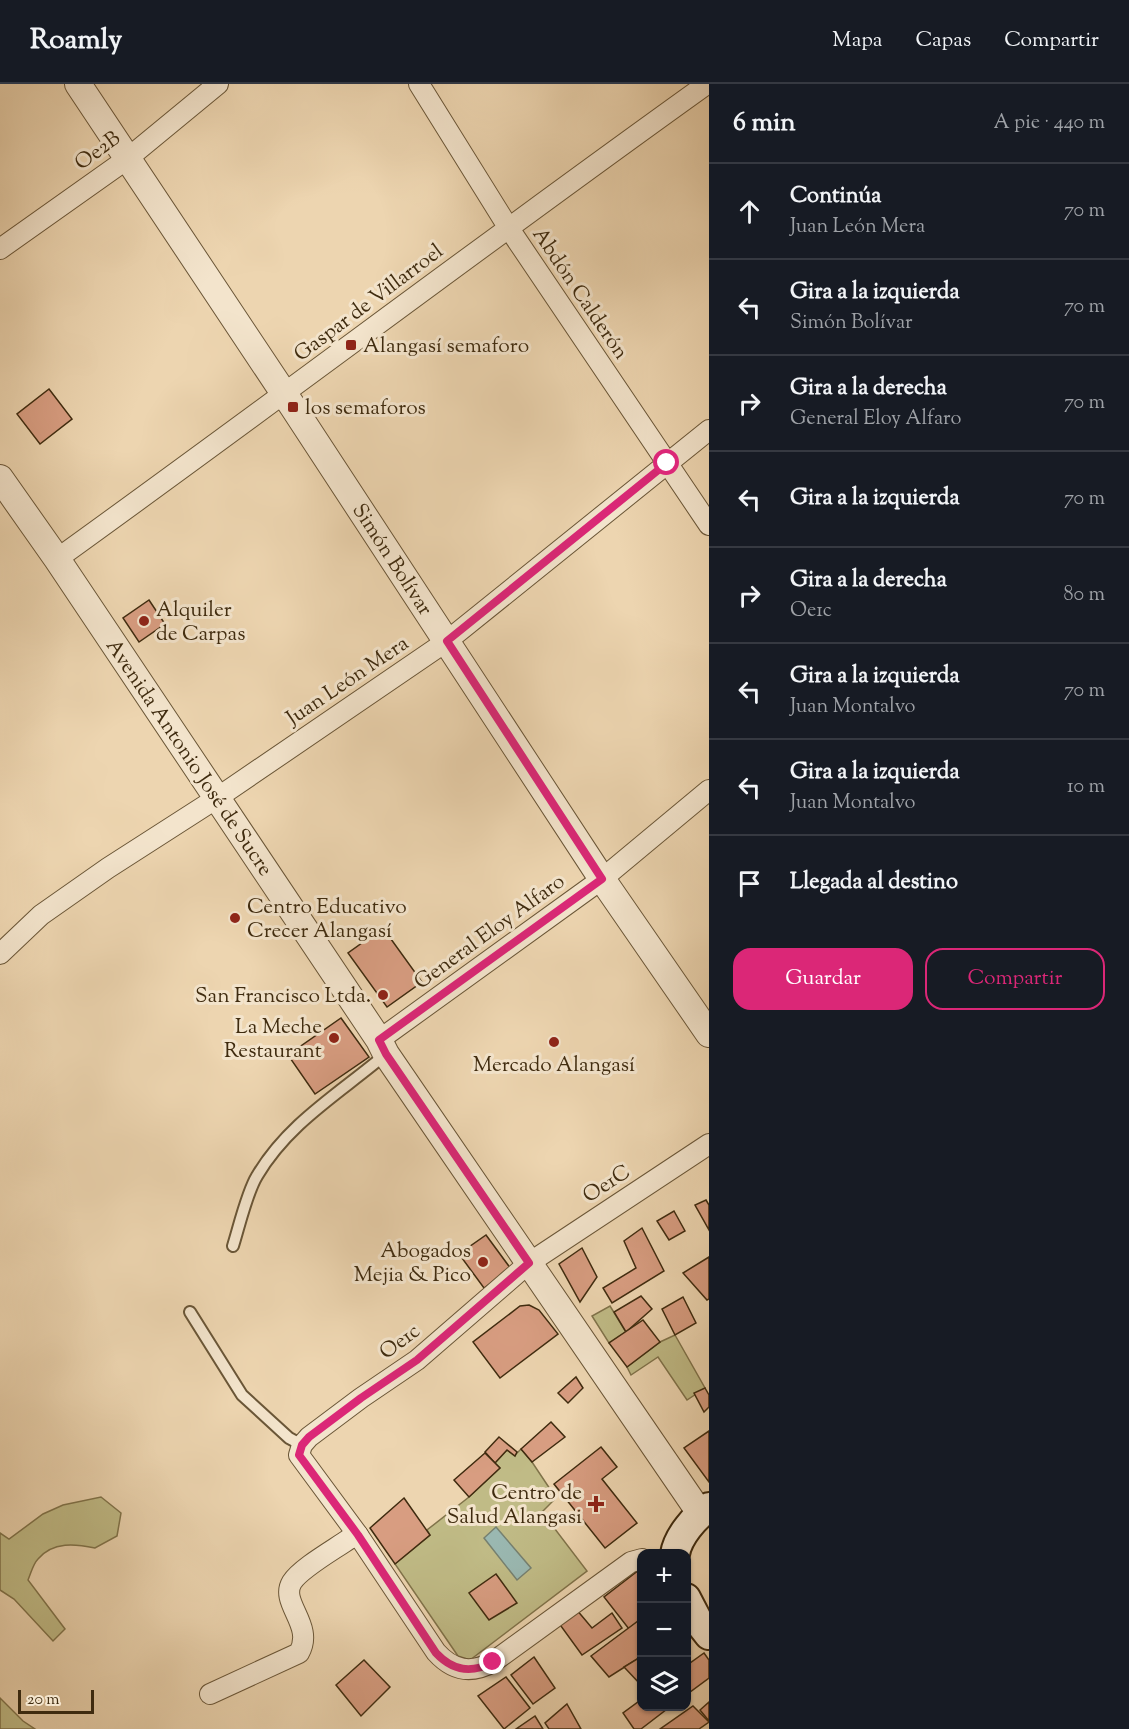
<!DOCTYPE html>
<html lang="es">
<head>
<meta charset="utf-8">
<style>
  body { margin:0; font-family:"Sorts Mill Goudy",serif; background:#242831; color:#f1f3f6 }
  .controls { position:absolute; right:18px; bottom:18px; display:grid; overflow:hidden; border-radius:12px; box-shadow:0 2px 4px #0004 }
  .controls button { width:54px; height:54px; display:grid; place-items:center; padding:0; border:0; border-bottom:2px solid #363941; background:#171b24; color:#f1f3f6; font:30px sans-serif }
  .scale { position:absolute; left:18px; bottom:15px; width:76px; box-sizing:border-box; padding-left:6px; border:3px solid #3f2b0f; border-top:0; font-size:16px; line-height:21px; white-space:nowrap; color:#3f2b0f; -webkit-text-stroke:4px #f3e4cc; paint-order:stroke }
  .stop { position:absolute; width:18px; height:18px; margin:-14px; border:4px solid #db2777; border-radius:50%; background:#fff }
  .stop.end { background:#db2777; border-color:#fff; box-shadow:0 2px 6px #0008 }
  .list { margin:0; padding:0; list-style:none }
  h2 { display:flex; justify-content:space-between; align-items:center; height:78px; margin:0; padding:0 24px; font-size:26px }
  h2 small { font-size:20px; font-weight:400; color:#9ea1a6 }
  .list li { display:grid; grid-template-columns:39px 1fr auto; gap:18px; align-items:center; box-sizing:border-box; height:96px; padding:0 24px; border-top:2px solid #363941 }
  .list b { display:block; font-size:22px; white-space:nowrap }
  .list p { margin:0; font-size:20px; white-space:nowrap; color:#9ea1a6 }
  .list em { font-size:20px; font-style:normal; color:#9ea1a6 }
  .actions { display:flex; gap:12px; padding:18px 24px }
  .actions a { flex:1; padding:14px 0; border:2px solid #db2777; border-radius:18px; text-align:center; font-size:21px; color:#db2777 }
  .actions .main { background:#db2777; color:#fff }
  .icon { flex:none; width:33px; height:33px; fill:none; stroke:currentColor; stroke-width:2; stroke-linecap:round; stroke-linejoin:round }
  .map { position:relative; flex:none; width:709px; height:1645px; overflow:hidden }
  header { display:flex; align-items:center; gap:36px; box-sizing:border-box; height:84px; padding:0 30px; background:#171b24; border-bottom:2px solid #363941 }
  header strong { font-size:28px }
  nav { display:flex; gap:33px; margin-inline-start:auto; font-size:21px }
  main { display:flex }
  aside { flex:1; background:#171b24 }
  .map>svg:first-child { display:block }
  .green { fill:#c0bb86; stroke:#80734a; stroke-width:1.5 }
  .water { fill:#9ab8b1; stroke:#768070; stroke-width:1.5 }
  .building { fill:#d89d81; stroke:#3f2b0f; stroke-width:1.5 }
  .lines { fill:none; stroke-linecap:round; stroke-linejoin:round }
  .service-casing { stroke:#6a5637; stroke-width:14 }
  .minor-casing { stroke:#6a5637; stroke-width:22 }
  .tertiary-casing { stroke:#6a5637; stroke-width:28 }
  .secondary-casing { stroke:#3f2b0f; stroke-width:32 }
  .service { stroke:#f3e4cc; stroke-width:10 }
  .minor { stroke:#f3e4cc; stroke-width:20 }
  .tertiary { stroke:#f3e4cc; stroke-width:26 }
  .secondary { stroke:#f3e4cc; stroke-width:28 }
  .route { stroke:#db2777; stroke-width:8 }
  .poi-dot { fill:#8f2418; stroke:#f3e4cc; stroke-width:2 }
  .labels { text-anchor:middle; stroke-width:6; stroke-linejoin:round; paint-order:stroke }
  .street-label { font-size:21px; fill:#3f2b0f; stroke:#f3e4cc }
  .poi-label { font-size:21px; fill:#3f2b0f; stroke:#f3e4cc; text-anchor:start }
</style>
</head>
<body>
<header>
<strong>Roamly</strong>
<nav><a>Mapa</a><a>Capas</a><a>Compartir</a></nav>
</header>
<main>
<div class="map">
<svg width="709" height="1645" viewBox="0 0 709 1645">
  <rect width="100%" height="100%" fill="#edd5b0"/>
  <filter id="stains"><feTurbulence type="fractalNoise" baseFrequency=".00333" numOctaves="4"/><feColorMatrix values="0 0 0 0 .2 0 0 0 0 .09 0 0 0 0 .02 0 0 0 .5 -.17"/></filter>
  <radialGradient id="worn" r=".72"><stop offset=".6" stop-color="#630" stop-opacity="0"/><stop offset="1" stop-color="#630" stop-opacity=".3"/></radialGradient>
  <g class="green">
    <path d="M 610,1222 L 626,1248 L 609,1259 L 592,1232 Z"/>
    <path d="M 675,1251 L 705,1304 L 687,1316 L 658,1273 L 631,1291 L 627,1283 L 660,1258 Z"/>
    <path d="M 521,1365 L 532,1378 L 556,1414 L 542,1428 L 587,1487 L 470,1576 L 458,1572 L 395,1480 L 430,1451 L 427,1446 L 469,1413 L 500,1384 L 495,1379 L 507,1366 L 515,1371 Z"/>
    <path d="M 101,1413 L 121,1429 L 117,1452 L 95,1464 C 76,1460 53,1457 38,1475 C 33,1480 31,1489 28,1496 L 65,1545 L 53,1557 L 14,1515 L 0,1506 L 0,1449 L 9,1455 L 43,1430 L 63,1421 Z"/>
    <path d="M 0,1614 L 23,1637 L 35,1645 L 0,1645 Z"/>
  </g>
  <path class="water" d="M 496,1443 L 531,1484 L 517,1496 L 484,1454 Z"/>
  <g class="building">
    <path d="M 49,305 L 72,335 L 40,360 L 17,330 Z"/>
    <path d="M 149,516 L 165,540 L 139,558 L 123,534 Z"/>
    <path d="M 383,844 L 422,898 L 387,923 L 348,869 Z"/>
    <path d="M 341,934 L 369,973 L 315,1010 L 288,971 Z"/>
    <path d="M 706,1116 L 709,1121 L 709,1146 L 695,1121 Z"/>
    <path d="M 674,1127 L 685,1147 L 669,1156 L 657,1137 Z"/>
    <path d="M 642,1144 L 664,1187 L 612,1219 L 603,1204 L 636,1184 L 624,1157 Z"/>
    <path d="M 486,1151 L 511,1185 L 484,1204 L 459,1170 Z"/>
    <path d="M 582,1164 L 597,1193 L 580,1218 L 559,1180 Z"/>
    <path d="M 709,1173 L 709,1215 L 707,1216 L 683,1189 Z"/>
    <path d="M 641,1212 L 652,1225 L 626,1248 L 614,1228 Z"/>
    <path d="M 683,1213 L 696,1239 L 675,1251 L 662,1225 Z"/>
    <path d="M 529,1221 L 539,1226 L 558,1250 L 500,1294 L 473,1258 L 520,1222 Z"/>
    <path d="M 643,1236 L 660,1258 L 627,1283 L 609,1259 Z"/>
    <path d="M 576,1293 L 583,1304 L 568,1319 L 558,1309 Z"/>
    <path d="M 705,1304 L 709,1311 L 709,1323 L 704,1328 L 694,1309 Z"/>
    <path d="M 551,1338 L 565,1353 L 532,1378 L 521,1365 Z"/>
    <path d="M 709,1347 L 709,1398 L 684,1364 Z"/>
    <path d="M 499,1353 L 517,1368 L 515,1372 L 507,1366 L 495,1379 L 485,1368 Z"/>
    <path d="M 601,1363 L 617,1383 L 602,1395 L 637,1439 L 605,1464 L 554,1400 Z"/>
    <path d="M 485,1369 L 500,1384 L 469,1413 L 454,1396 Z"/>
    <path d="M 404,1414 L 430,1451 L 395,1480 L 370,1444 Z"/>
    <path d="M 639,1486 L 642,1490 L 642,1535 L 629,1545 L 604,1513 Z"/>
    <path d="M 496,1490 L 517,1519 L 489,1536 L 469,1509 Z"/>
    <path d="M 576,1525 L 592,1544 L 612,1529 L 622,1544 L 582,1571 L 558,1538 Z"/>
    <path d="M 642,1534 L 642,1572 L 609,1593 L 591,1572 Z"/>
    <path d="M 704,1569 L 709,1576 L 709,1594 L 686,1611 L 686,1582 Z"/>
    <path d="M 642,1572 L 642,1602 L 624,1583 Z"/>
    <path d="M 534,1573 L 555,1604 L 533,1620 L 511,1591 Z"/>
    <path d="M 364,1576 L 390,1603 L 361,1632 L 336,1601 Z"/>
    <path d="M 506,1593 L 530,1624 L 504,1645 L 478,1612 Z"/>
    <path d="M 642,1615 L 642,1622 L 671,1622 L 641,1645 L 634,1645 L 623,1629 Z"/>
    <path d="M 709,1618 L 709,1637 L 700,1626 Z"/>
    <path d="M 567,1620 L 581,1645 L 549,1645 L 545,1639 Z"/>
    <path d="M 693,1622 L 709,1638 L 699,1645 L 660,1645 Z"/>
    <path d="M 535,1632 L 543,1645 L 516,1645 Z"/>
  </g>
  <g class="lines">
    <defs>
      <g id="service">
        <path d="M 233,1162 C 239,1143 247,1108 257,1092 C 288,1039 340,1009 386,970"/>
        <path d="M 190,1228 L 242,1311 L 289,1354 L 302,1361"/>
      </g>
      <g id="minor">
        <path d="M 419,0 L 508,143 L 709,441"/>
        <path d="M 0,165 L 127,75 L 218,0"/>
        <path d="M 57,475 C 275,318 489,156 707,0"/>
        <path d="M 0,870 L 41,831 L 108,784 L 217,714 L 447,557 L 709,346"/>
        <path d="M 379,956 L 602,795 L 709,706"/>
        <path d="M 642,1475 L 631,1478 L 493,1578 C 471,1590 453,1587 436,1568 L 358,1451 L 299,1371 L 302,1361 L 309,1353 L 361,1314 L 417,1276 L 529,1179 L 709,1060"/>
        <path d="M 210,1610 L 299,1569 C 315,1541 279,1519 292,1498 C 301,1484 335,1465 349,1455 L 358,1451"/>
      </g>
      <g id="tertiary">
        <path d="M 78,0 L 293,323 L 602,795 L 709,950"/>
        <path d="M 0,394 L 57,475 L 379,956 L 386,970 L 700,1429"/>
      </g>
      <g id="secondary">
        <path d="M 675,1470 C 678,1452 695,1433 709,1423"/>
        <path d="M 686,1514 L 698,1537 L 709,1551"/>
      </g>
    </defs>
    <use href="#service" class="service-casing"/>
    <use href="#minor" class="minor-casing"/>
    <use href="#tertiary" class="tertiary-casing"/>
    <use href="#secondary" class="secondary-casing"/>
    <use href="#service" class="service"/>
    <use href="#minor" class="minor"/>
    <use href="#tertiary" class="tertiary"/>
    <use href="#secondary" class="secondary"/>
  </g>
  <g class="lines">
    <path class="route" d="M 493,1578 C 471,1590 453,1587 436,1569 L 358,1451 L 299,1371 L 302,1361 L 309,1353 L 361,1314 L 417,1276 L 529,1179 L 386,970 L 379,956 L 602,795 L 447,557 L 667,379"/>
  </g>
  <g class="poi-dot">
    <rect x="345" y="255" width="12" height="12" rx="3"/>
    <rect x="287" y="317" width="12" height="12" rx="3"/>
    <circle cx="144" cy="537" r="6"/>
    <circle cx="235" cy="834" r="6"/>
    <circle cx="383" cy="911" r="6"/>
    <circle cx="334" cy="954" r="6"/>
    <circle cx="554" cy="958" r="6"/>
    <circle cx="483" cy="1178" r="6"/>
    <path d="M593 1411h6v6h6v6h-6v6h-6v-6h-6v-6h6z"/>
  </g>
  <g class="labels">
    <g class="street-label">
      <text transform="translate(97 66) rotate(-36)" y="7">Oe2B</text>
      <text transform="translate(581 209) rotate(56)" y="7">Abdón Calderón</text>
      <text transform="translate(368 218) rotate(-37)" y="7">Gaspar de Villarroel</text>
      <text transform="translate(393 475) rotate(57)" y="7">Simón Bolívar</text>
      <text transform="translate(347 596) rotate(-34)" y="7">Juan León Mera</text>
      <text transform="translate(190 673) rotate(56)" y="7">Avenida Antonio José de Sucre</text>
      <text transform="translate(489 847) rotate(-36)" y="7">General Eloy Alfaro</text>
      <text transform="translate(606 1099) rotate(-33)" y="7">Oe1C</text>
      <text transform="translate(399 1257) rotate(-37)" y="7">Oe1c</text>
    </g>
    <g class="poi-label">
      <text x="363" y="268">Alangasí semaforo</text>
      <text x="305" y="330">los semaforos</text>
      <text x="156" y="532">Alquiler<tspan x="156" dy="24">de Carpas</tspan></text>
      <text x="247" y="829">Centro Educativo<tspan x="247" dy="24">Crecer Alangasí</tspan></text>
      <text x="371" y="918" text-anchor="end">San Francisco Ltda.</text>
      <text x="322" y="949" text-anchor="end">La Meche<tspan x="322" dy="24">Restaurant</tspan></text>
      <text x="554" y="987" text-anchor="middle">Mercado Alangasí</text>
      <text x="471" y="1173" text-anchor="end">Abogados<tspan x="471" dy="24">Mejia &amp; Pico</tspan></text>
      <text x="582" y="1415" text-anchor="end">Centro de<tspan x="582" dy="24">Salud Alangasi</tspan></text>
    </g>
  </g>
  <rect width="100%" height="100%" filter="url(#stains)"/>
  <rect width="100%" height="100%" fill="url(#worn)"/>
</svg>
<div class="controls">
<button>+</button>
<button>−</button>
<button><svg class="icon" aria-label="layers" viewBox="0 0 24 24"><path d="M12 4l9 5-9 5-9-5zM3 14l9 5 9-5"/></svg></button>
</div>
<div class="scale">20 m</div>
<div class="stop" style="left:667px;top:379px"></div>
<div class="stop end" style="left:493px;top:1578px"></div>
</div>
<aside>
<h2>6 min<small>A pie · 440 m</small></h2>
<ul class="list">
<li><svg class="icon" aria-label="ahead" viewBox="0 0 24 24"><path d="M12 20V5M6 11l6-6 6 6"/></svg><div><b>Continúa</b><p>Juan León Mera</p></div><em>70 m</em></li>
<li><svg class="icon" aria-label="left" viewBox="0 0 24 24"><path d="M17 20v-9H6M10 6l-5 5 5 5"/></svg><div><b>Gira a la izquierda</b><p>Simón Bolívar</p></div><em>70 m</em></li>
<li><svg class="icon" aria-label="right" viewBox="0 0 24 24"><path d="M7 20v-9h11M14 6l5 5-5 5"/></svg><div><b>Gira a la derecha</b><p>General Eloy Alfaro</p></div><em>70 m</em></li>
<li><svg class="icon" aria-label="left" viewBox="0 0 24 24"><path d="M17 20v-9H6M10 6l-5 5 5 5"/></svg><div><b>Gira a la izquierda</b></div><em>70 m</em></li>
<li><svg class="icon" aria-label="right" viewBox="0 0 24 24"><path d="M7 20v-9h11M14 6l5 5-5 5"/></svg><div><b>Gira a la derecha</b><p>Oe1c</p></div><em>80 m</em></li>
<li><svg class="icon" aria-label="left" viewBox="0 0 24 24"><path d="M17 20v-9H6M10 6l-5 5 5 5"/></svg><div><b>Gira a la izquierda</b><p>Juan Montalvo</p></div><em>70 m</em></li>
<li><svg class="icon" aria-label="left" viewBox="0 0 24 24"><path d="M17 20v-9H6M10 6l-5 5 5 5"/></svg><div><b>Gira a la izquierda</b><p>Juan Montalvo</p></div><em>10 m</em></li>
<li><svg class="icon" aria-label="arrive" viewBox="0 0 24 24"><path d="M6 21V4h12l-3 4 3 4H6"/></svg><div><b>Llegada al destino</b></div></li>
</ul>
<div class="actions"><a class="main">Guardar</a><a>Compartir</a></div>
</aside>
</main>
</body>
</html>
